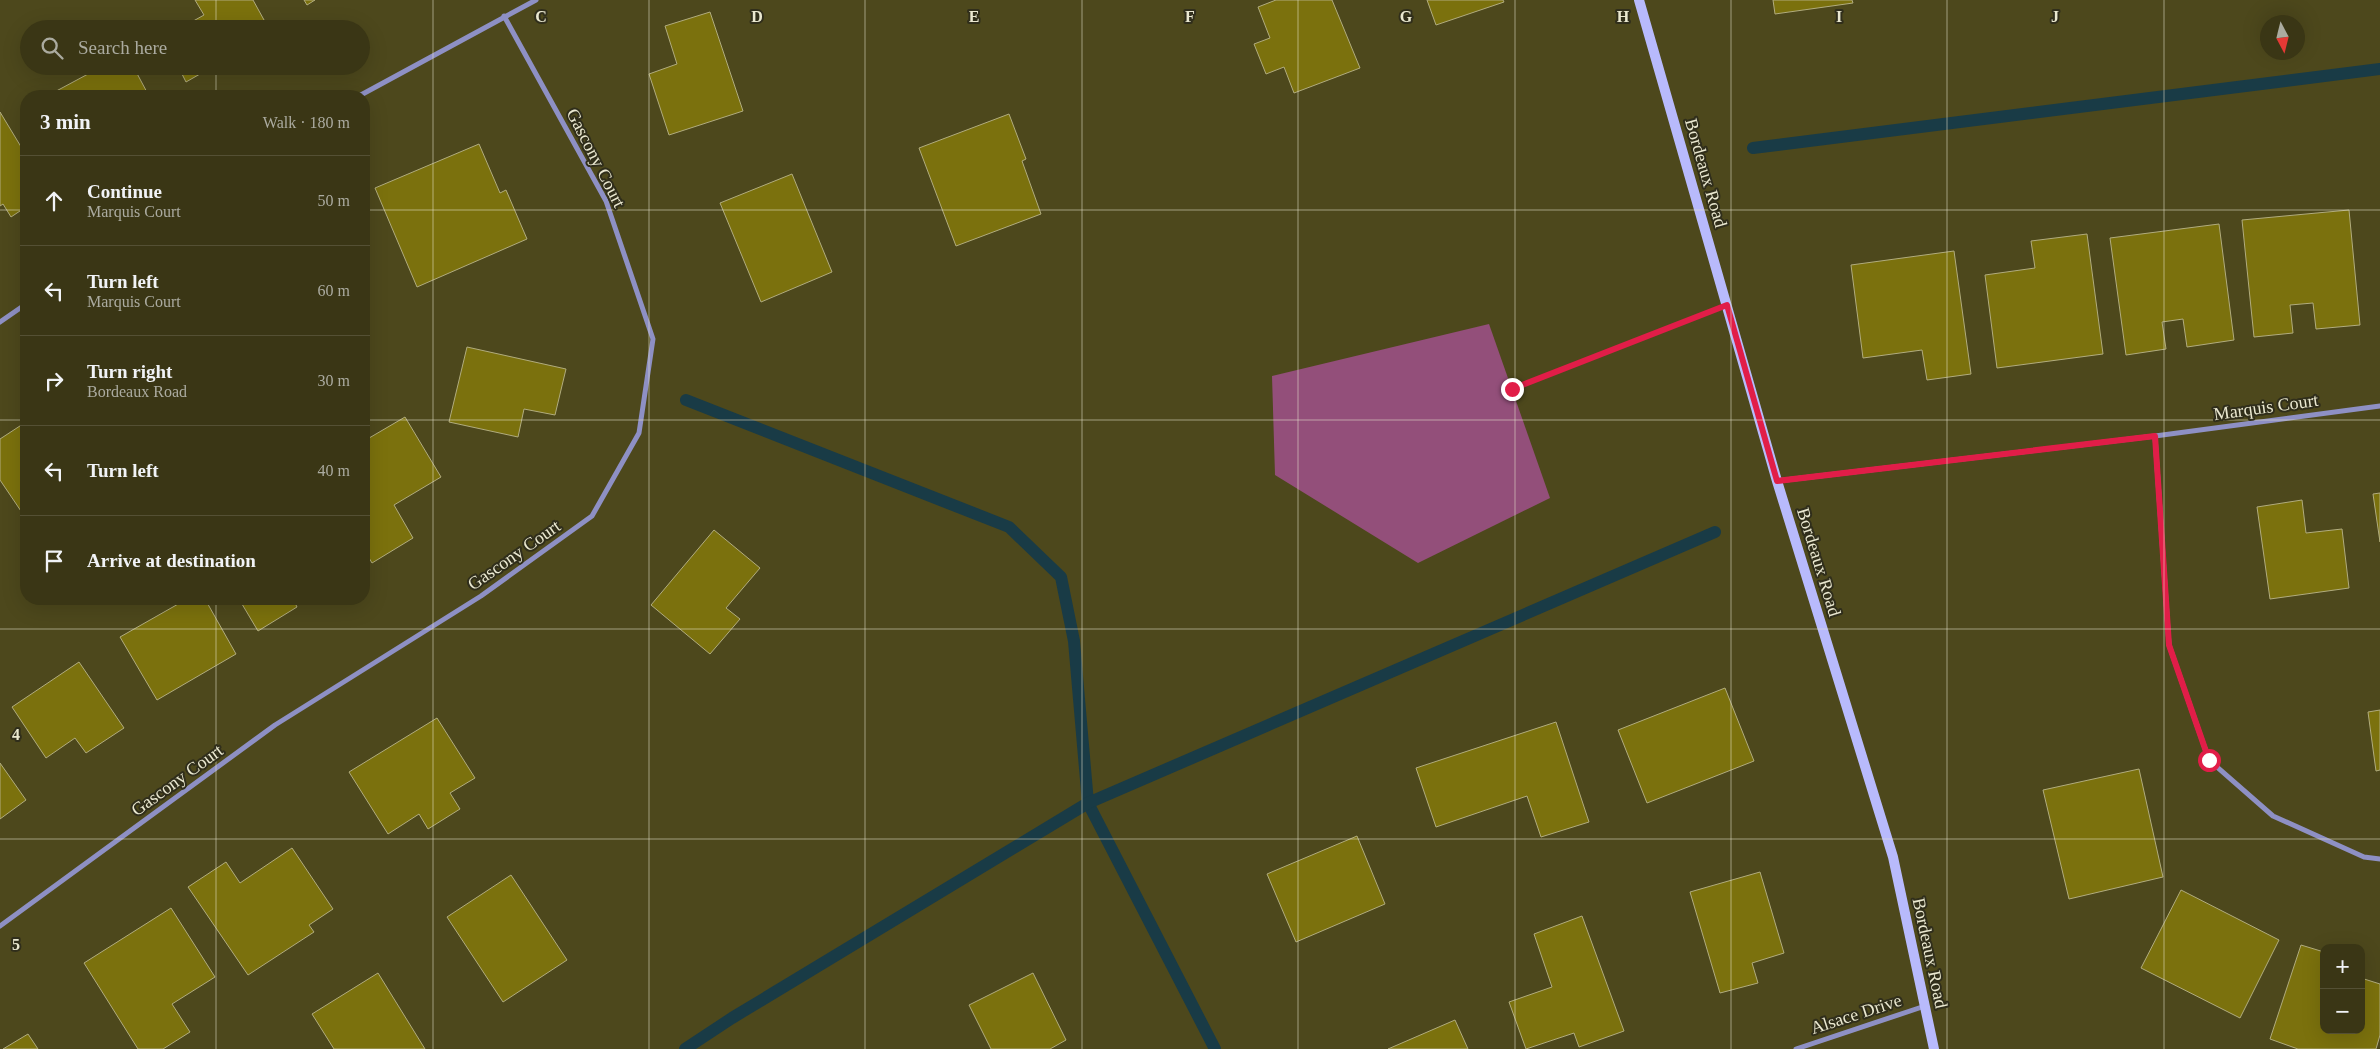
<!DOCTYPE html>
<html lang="en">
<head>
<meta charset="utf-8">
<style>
  body { margin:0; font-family:"Times New Roman",serif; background:#454122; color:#f1f3f6 }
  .controls { position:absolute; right:15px; bottom:15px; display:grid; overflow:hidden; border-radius:10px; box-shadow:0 5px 20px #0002 }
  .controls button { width:45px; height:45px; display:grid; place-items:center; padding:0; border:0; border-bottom:1px solid #545034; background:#3a3615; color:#f1f3f6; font:25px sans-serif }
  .compass { position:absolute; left:2260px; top:15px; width:45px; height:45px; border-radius:50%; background:#3a3615; box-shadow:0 5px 20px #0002; rotate:173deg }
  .stop { position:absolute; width:15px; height:15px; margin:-11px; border:4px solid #e11d48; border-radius:50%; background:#fff }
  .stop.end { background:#e11d48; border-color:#fff; box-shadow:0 1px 5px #0008 }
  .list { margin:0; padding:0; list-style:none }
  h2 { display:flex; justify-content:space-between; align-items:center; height:65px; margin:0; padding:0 20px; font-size:21px }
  h2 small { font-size:16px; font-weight:400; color:#ababa0 }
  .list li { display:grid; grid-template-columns:32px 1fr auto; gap:15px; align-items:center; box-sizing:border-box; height:90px; padding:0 20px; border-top:1px solid #545034 }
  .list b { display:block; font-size:19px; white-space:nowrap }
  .list p { margin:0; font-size:16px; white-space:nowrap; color:#ababa0 }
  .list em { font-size:16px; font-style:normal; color:#ababa0 }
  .icon { flex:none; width:28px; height:28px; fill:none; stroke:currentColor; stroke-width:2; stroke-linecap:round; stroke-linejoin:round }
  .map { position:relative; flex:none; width:2380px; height:1049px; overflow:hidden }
  .search { position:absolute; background:#3a3615; box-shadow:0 5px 20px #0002; left:20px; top:20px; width:350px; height:55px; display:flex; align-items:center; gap:12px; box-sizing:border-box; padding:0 18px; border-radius:28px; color:#ababa0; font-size:19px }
  .panel { position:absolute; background:#3a3615; box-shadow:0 5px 20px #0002; left:20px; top:90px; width:350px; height:515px; border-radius:20px }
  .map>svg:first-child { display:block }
  .green { fill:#934f7a }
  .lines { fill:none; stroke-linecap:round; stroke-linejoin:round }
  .stream { stroke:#193b46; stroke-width:12 }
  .building { fill:#7b710d; stroke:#b1ac7e }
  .path { stroke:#8f8b68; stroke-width:3; stroke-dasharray:2.5 2.5; stroke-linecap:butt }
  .street { stroke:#8e90c4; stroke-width:5 }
  .secondary { stroke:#b8bafc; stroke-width:10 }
  .route { stroke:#e11d48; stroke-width:6 }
  .grid { fill:none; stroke:#eae8d0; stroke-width:1; stroke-opacity:0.55 }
  .labels { text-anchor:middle; stroke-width:4; stroke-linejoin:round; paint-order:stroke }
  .street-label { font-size:18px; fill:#eae8d0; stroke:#302e1b }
  .grid-label { font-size:16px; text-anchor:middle; font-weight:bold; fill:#eae8d0; stroke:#302e1b; stroke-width:4; stroke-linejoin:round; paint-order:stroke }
</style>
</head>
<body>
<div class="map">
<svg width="2380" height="1049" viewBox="0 0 2380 1049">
  <rect width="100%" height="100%" fill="#4d481c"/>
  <path class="green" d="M 1489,324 L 1550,498 L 1418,563 L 1275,475 L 1272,376 Z"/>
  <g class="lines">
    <g class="stream">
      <path d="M 1753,148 L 2380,69"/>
      <path d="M 686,400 L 1009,527 L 1061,577 L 1074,641 L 1088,803 L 1215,1049"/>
      <path d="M 685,1049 L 732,1018 L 1088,803 L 1715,532"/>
    </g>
  </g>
  <g class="building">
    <path d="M 195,0 L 253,0 L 269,29 L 179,29 L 204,15 Z"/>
    <path d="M 304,0 L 315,0 L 307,5 Z"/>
    <path d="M 1276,0 L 1332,0 L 1360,68 L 1294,93 L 1284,67 L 1266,74 L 1254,44 L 1270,38 L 1258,7 Z"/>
    <path d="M 1427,0 L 1503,0 L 1504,2 L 1436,25 Z"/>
    <path d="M 1773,0 L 1852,0 L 1853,3 L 1775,14 Z"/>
    <path d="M 710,12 L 743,111 L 669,135 L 649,74 L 677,64 L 665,26 Z"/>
    <path d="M 103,66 L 133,66 L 149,96 L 47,96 Z"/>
    <path d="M 178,66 L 214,66 L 186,82 Z"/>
    <path d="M 0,112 L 26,155 L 26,207 L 11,217 L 3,204 L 0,206 Z"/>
    <path d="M 1009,114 L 1026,159 L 1022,161 L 1041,214 L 956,246 L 919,148 Z"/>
    <path d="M 479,144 L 500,193 L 506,190 L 527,239 L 417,287 L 375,188 Z"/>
    <path d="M 792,174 L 832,272 L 761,302 L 720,203 Z"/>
    <path d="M 2349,210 L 2360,325 L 2316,329 L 2313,303 L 2290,305 L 2293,333 L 2254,337 L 2242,220 Z"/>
    <path d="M 2219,224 L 2234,340 L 2187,347 L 2183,319 L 2162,322 L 2166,349 L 2126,355 L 2110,238 Z"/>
    <path d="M 2087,234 L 2103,354 L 1997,368 L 1985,275 L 2035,268 L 2031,241 Z"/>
    <path d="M 1954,251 L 1971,374 L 1927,380 L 1922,350 L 1863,358 L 1851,265 Z"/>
    <path d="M 467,347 L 566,369 L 555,415 L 524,409 L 518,437 L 449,422 Z"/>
    <path d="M 405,417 L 441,477 L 394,505 L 413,538 L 372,563 L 364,549 L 364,441 Z"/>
    <path d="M 26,422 L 26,516 L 25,517 L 0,480 L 0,439 Z"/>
    <path d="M 2380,493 L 2380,542 L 2373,494 Z"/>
    <path d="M 2302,500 L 2306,533 L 2342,529 L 2349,588 L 2270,599 L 2257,507 Z"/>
    <path d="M 714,530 L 760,568 L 726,608 L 740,619 L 710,654 L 651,605 Z"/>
    <path d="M 187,599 L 205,599 L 236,654 L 157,700 L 120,637 Z"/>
    <path d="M 239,599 L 293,599 L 297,607 L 258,631 Z"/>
    <path d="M 79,662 L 124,728 L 86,753 L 75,738 L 46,758 L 12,707 Z"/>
    <path d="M 1725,688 L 1754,761 L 1647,803 L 1618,730 Z"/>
    <path d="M 2380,710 L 2380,770 L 2376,771 L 2368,712 Z"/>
    <path d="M 437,718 L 475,778 L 450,793 L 460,809 L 428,829 L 419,814 L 388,834 L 349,772 Z"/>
    <path d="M 1556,722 L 1589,822 L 1541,837 L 1527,796 L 1436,827 L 1416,768 Z"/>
    <path d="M 0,763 L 26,800 L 0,819 Z"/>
    <path d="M 2139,769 L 2163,877 L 2069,899 L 2043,790 Z"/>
    <path d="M 1357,836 L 1385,904 L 1296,942 L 1267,874 Z"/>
    <path d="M 292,848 L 333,909 L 309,925 L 314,932 L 248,975 L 188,887 L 226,862 L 240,883 Z"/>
    <path d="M 1760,872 L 1784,953 L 1752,963 L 1758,983 L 1720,993 L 1690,892 Z"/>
    <path d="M 511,875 L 567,960 L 503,1002 L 447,917 Z"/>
    <path d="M 2181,890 L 2279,940 L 2240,1018 L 2141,968 Z"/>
    <path d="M 171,908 L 215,977 L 172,1004 L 190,1032 L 163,1049 L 138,1049 L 84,963 Z"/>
    <path d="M 1582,916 L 1624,1031 L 1579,1047 L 1574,1033 L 1526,1049 L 1509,1002 L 1552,987 L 1534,934 Z"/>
    <path d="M 2301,945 L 2324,952 L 2324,1030 L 2361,1030 L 2361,978 L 2380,984 L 2380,1035 L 2376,1049 L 2298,1049 L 2270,1039 Z"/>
    <path d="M 378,973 L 425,1049 L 334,1049 L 312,1014 Z"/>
    <path d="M 1033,973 L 1066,1040 L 1050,1049 L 991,1049 L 969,1005 Z"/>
    <path d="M 1455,1020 L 1468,1049 L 1388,1049 Z"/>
    <path d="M 28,1034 L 38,1049 L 3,1049 Z"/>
  </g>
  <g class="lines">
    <path class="path" d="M 1512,389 L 1703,314"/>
    <g class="street">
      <path d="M 359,96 L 536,0"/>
      <path d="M 0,322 L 26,304"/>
      <path d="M 2155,436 L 2169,645 L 2209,760 L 2273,816 L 2364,857 L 2380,859"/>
      <path d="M 1777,481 L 2155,436 L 2380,406"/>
      <path d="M 0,926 L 275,725 L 481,596 L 592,516 L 639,433 L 653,339 L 606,201 L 504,16"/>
      <path d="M 1796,1049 L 1925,1006"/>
    </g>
    <path class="secondary" d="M 1639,0 L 1777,481 L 1893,857 L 1934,1049"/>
  </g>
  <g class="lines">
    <path class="route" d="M 1512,389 L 1727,305 L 1777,481 L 2155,436 L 2169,645 L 2209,760"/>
  </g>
  <path class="grid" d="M 216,0 L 216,29M 433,0 L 433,1049M 649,0 L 649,1049M 865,0 L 865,1049M 1082,0 L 1082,1049M 1298,0 L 1298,1049M 1515,0 L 1515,1049M 1731,0 L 1731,1049M 1947,0 L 1947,1049M 2164,0 L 2164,1049M 216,66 L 216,96M 0,210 L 26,210M 364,210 L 2380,210M 0,420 L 26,420M 364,420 L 2380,420M 216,599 L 216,1049M 0,629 L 2380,629M 0,839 L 2380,839"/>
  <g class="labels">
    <g class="street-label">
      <text transform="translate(596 158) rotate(63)" y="6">Gascony Court</text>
      <text transform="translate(1706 173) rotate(74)" y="6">Bordeaux Road</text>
      <text transform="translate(2266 407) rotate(-8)" y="6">Marquis Court</text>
      <text transform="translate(514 555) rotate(-35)" y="6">Gascony Court</text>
      <text transform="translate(1819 562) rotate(73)" y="6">Bordeaux Road</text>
      <text transform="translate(177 780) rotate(-36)" y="6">Gascony Court</text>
      <text transform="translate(1930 953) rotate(78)" y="6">Bordeaux Road</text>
      <text transform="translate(1856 1014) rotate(-18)" y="6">Alsace Drive</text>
    </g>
  </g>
  <g class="grid-label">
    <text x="541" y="22">C</text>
    <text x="757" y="22">D</text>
    <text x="974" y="22">E</text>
    <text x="1190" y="22">F</text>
    <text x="1406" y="22">G</text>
    <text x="1623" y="22">H</text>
    <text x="1839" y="22">I</text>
    <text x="2055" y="22">J</text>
    <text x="16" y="740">4</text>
    <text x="16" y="950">5</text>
  </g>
</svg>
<div class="controls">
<button>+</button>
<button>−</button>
</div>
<svg class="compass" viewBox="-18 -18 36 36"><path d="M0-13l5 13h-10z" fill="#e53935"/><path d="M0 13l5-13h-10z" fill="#ababa0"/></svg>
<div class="stop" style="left:2209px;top:760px"></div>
<div class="stop end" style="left:1512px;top:389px"></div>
<div class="search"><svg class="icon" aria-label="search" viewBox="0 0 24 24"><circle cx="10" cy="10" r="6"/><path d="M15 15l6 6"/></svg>Search here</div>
<section class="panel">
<h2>3 min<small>Walk · 180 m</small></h2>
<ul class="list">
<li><svg class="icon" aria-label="ahead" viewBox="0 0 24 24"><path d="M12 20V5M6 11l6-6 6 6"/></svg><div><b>Continue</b><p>Marquis Court</p></div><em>50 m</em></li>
<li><svg class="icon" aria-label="left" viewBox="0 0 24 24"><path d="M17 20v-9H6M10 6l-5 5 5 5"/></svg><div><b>Turn left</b><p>Marquis Court</p></div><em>60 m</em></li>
<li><svg class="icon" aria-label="right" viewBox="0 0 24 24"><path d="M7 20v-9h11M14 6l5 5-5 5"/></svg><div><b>Turn right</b><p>Bordeaux Road</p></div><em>30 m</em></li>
<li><svg class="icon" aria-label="left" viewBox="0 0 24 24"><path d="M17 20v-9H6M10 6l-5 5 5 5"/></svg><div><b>Turn left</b></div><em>40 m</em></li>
<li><svg class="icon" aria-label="arrive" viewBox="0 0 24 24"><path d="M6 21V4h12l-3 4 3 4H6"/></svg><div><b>Arrive at destination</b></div></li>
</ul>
</section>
</div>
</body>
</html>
